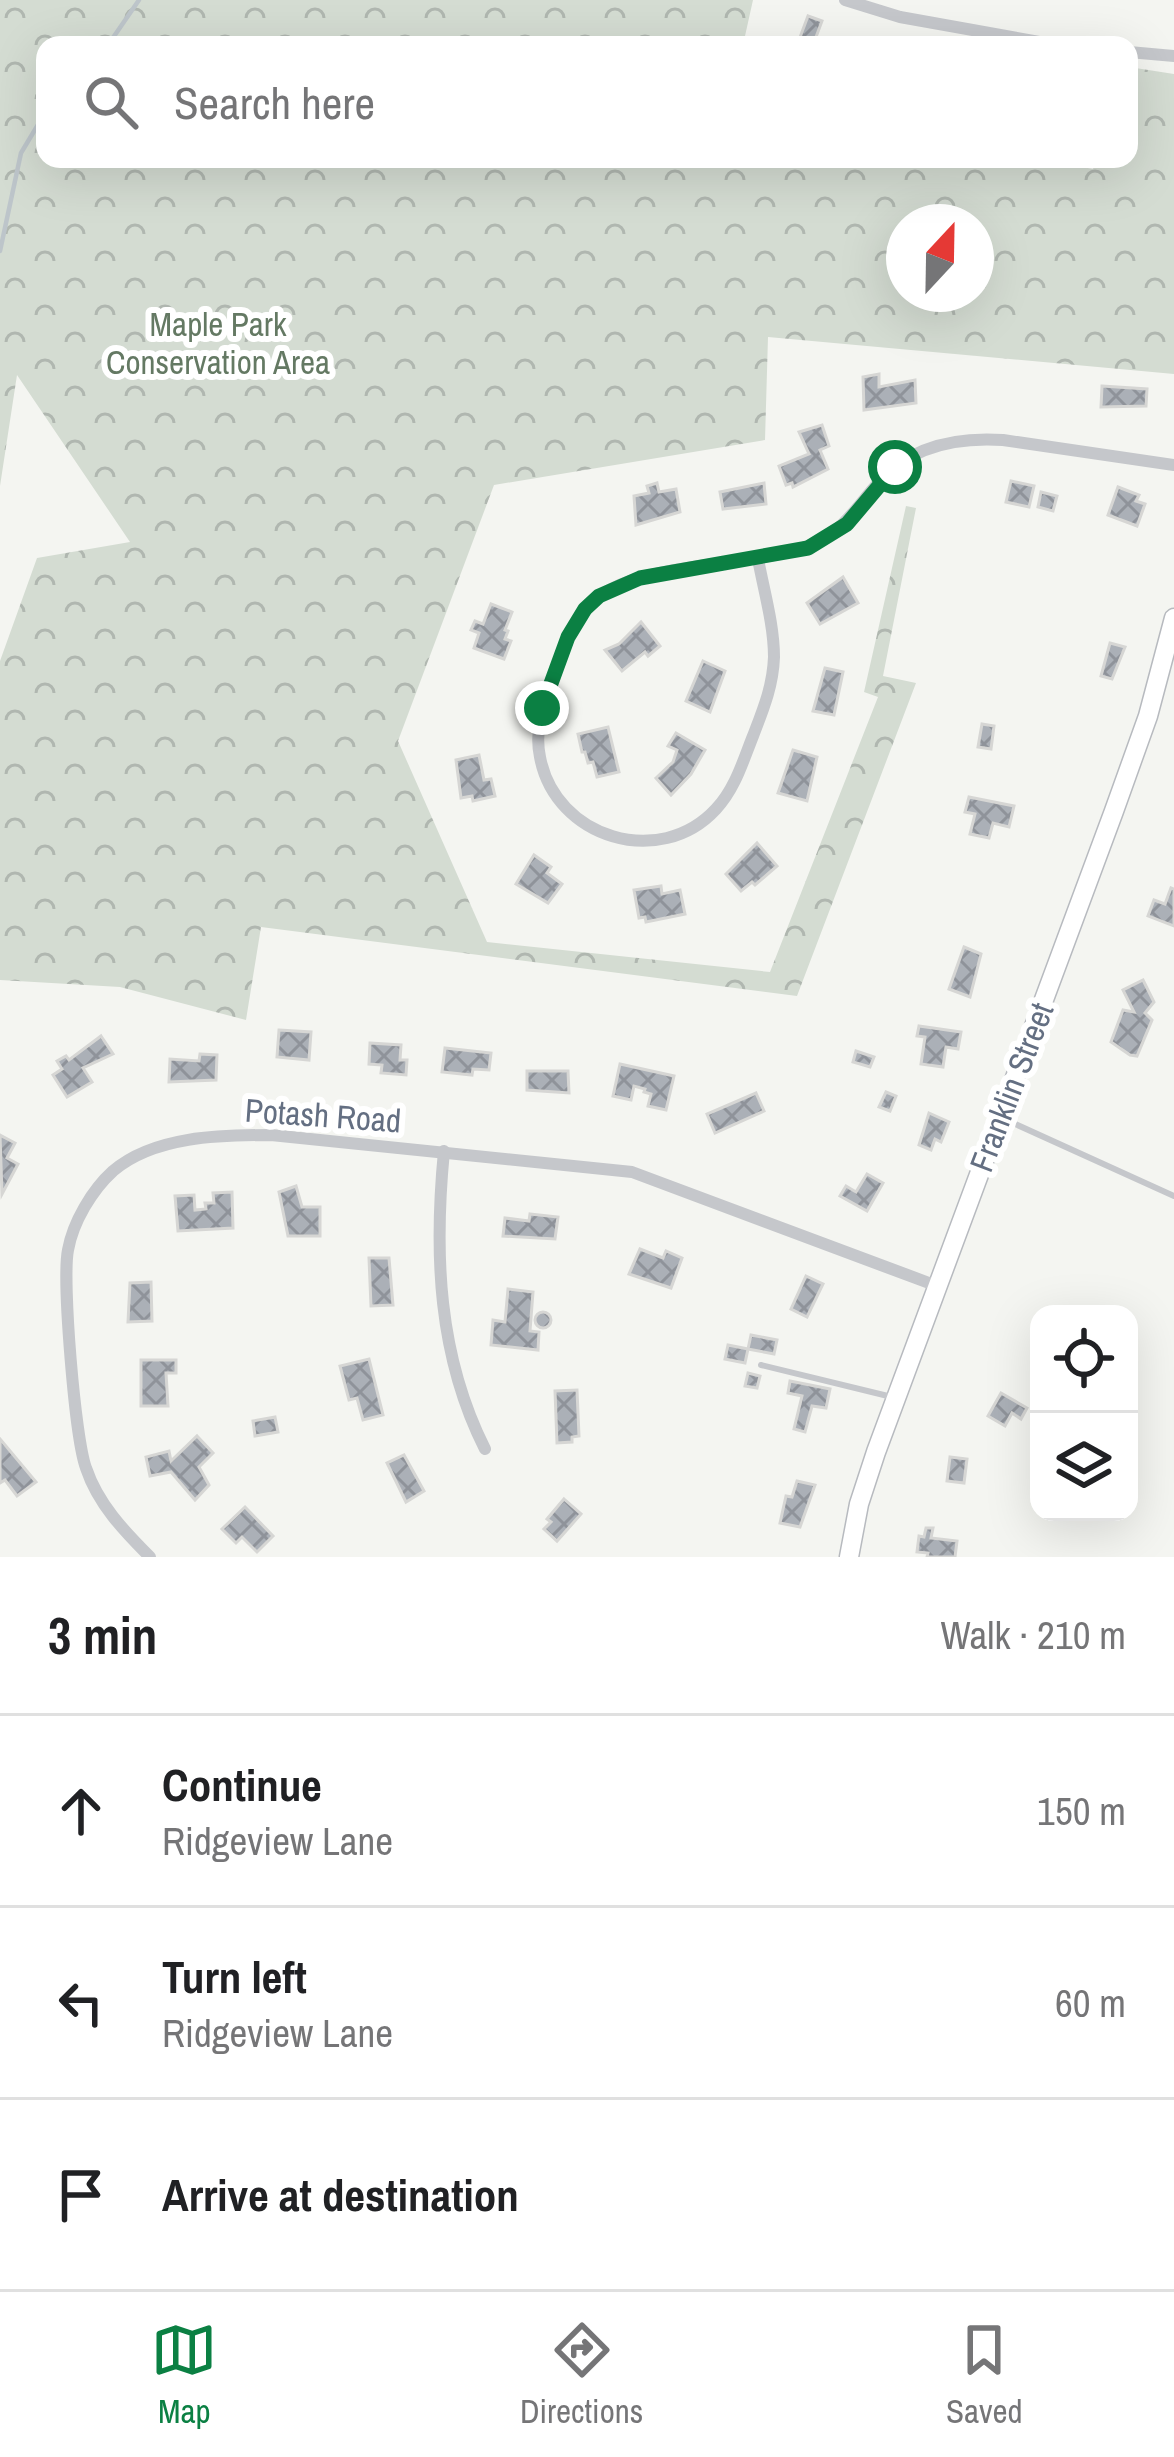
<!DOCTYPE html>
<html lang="en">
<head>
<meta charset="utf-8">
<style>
  body { margin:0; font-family:"Archivo Narrow",sans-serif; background:#f2f2f2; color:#202124 }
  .controls { position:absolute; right:36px; bottom:36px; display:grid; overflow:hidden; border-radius:24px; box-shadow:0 12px 48px #0002 }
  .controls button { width:108px; height:108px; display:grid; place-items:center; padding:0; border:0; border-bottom:3px solid #e0e0e0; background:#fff; color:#202124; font:60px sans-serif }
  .compass { position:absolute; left:886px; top:204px; width:108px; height:108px; border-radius:50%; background:#fff; box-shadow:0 12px 48px #0002; rotate:22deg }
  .stop { position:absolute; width:36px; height:36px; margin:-27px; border:9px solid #0b8043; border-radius:50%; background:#fff }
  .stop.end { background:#0b8043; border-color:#fff; box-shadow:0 3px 12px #0008 }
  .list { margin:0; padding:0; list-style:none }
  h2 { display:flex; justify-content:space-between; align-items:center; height:156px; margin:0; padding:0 48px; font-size:51px }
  h2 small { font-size:39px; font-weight:400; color:#757577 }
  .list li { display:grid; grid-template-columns:78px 1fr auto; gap:36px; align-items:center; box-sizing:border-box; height:192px; padding:0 48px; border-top:3px solid #e0e0e0 }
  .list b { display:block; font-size:45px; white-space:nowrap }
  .list p { margin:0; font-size:39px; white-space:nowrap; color:#757577 }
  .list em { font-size:39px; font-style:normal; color:#757577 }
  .icon { flex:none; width:66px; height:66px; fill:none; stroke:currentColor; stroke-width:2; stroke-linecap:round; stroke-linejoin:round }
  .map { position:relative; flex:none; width:1174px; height:1557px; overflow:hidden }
  .search { position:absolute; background:#fff; box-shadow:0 12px 48px #0002; left:36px; right:36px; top:36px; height:132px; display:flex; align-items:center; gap:30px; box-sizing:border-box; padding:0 42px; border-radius:24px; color:#757577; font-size:45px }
  .sheet { height:732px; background:#fff }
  nav { display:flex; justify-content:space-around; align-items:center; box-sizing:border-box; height:168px; border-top:3px solid #e0e0e0; background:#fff; font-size:33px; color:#757577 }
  nav a { display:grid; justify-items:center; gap:6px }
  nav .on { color:#0b8043 }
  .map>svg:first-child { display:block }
  .forest { fill:url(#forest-crowns); fill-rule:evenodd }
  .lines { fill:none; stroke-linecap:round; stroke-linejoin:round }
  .stream { stroke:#bdc5ca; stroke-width:4.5 }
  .building { fill:url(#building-cross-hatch); stroke:#d6d6d4; stroke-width:3 }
  .secondary-casing { stroke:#b7babf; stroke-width:21 }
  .lane { stroke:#c5c7cb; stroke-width:6 }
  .street { stroke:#c5c7cb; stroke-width:12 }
  .secondary { stroke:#fff; stroke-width:18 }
  .route { stroke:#0b8043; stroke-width:15 }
  .labels { text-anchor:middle; stroke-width:12; stroke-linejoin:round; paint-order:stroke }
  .park-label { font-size:33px; fill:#647963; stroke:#fff }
  .street-label { font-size:33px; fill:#646f82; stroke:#fff }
</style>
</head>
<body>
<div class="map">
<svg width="1174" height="1557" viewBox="0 0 1174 1557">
  <defs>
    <pattern id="forest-crowns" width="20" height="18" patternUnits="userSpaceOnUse" patternTransform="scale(3)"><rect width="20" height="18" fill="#d4dcd2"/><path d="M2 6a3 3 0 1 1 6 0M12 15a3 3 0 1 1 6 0" fill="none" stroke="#b0b7b0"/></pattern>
    <pattern id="building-cross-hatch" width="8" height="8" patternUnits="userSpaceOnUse" patternTransform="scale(3)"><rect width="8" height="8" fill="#abb0b7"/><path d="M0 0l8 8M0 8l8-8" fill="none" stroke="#8f939a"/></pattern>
  </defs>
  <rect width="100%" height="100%" fill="#f4f5f1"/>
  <path class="forest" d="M 0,0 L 753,0 L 743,45 L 45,45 L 45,159 L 1040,159 L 1093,169 L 1096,159 L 1129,159 L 1129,67 L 1174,74 L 1174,374 L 768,337 L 765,440 L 494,485 L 398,741 L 487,942 L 770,972 L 878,697 L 864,692 L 906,506 L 916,508 L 883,676 L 916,683 L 797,996 L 261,927 L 246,1020 L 120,987 L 0,980 L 0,661 L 37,558 L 130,542 L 17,375 L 0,486 ZM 904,222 L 976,222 L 976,294 L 904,294 Z"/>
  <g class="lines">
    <g class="stream">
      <path d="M 108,45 L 139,0"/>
      <path d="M 0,251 L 21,153 L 45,113"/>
    </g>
  </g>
  <g class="building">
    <path d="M 808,16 L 822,21 L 813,45 L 799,40 Z"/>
    <path d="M 879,374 L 879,387 L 915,380 L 916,403 L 864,410 L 863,377 Z"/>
    <path d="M 1102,386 L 1147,389 L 1146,406 L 1101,407 Z"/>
    <path d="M 822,425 L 829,446 L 820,450 L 828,469 L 793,487 L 792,483 L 786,485 L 779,466 L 809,454 L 799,432 Z"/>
    <path d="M 1011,481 L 1034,486 L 1029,507 L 1006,502 Z"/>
    <path d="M 657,483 L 659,492 L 676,489 L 680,512 L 636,525 L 634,496 L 649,493 L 647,486 Z"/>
    <path d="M 764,483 L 766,504 L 723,509 L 720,492 Z"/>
    <path d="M 1118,487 L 1139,495 L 1136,501 L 1145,504 L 1137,526 L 1108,515 Z"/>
    <path d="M 1041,492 L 1057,496 L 1053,511 L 1038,507 Z"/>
    <path d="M 843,577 L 858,603 L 820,624 L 807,603 Z"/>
    <path d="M 491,604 L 512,612 L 505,630 L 508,631 L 505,639 L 511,641 L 504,659 L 474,648 L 479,633 L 471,630 L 475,621 L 483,624 Z"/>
    <path d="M 641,622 L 660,646 L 648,656 L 645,652 L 622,671 L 605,650 L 619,644 Z"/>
    <path d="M 1110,643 L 1125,647 L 1112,679 L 1101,676 Z"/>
    <path d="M 703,661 L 725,671 L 710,712 L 686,701 Z"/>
    <path d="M 825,668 L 843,672 L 834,715 L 813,711 Z"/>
    <path d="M 982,724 L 994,726 L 991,749 L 978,747 Z"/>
    <path d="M 608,727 L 619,772 L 597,777 L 593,762 L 588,763 L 585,752 L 582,752 L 578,734 Z"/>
    <path d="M 676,733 L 705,750 L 691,774 L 671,795 L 656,778 L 673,762 L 677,750 L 668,746 Z"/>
    <path d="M 793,750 L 817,757 L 807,801 L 778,793 Z"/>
    <path d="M 479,755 L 484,780 L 491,779 L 495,796 L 473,801 L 472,796 L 461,798 L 456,760 Z"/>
    <path d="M 969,797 L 1014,806 L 1009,827 L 993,823 L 989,838 L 970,834 L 975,814 L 965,812 Z"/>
    <path d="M 757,843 L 777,866 L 755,885 L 752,882 L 741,891 L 726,874 Z"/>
    <path d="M 534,855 L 551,867 L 547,873 L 562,884 L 548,903 L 516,884 Z"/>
    <path d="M 661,886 L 662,894 L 680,890 L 685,914 L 646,922 L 645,917 L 639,918 L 634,890 Z"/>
    <path d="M 1171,888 L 1174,889 L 1174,926 L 1148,916 L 1154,900 L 1165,904 Z"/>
    <path d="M 964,947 L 981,954 L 970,997 L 949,989 Z"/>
    <path d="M 1143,980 L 1154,1002 L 1145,1013 L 1152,1020 L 1137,1056 L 1130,1055 L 1111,1042 L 1123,1010 L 1134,1012 L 1123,990 Z"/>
    <path d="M 919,1026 L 961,1032 L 958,1049 L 946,1047 L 943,1067 L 921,1064 L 925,1037 L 917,1036 Z"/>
    <path d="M 279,1030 L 311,1032 L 309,1060 L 277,1057 Z"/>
    <path d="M 101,1036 L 113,1054 L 83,1068 L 92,1082 L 67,1097 L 53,1075 L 62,1069 L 57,1061 L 66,1056 L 69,1060 Z"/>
    <path d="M 370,1043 L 401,1045 L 400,1060 L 407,1060 L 406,1075 L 381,1073 L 382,1065 L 369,1064 Z"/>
    <path d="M 445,1048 L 491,1053 L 489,1070 L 473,1069 L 472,1075 L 442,1072 Z"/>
    <path d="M 856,1051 L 874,1057 L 870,1067 L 853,1062 Z"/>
    <path d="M 200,1054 L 217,1055 L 216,1080 L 169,1082 L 170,1059 L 199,1061 Z"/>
    <path d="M 620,1064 L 674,1076 L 666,1110 L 648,1106 L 651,1094 L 644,1092 L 645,1089 L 634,1086 L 631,1100 L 613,1096 Z"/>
    <path d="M 527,1071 L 568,1071 L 569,1093 L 527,1090 Z"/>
    <path d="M 886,1092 L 896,1096 L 890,1111 L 879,1107 Z"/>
    <path d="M 756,1093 L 764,1111 L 715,1133 L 707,1114 Z"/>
    <path d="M 929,1113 L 949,1122 L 941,1142 L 935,1139 L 931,1150 L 919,1145 Z"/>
    <path d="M 0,1135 L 15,1143 L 7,1158 L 18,1164 L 2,1194 Z"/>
    <path d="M 867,1174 L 883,1183 L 867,1211 L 840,1196 L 846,1186 L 856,1192 Z"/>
    <path d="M 296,1186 L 302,1207 L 320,1207 L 320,1236 L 288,1236 L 279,1192 Z"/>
    <path d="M 232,1192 L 233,1228 L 178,1231 L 175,1196 L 194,1195 L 195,1210 L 206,1209 L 205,1203 L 214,1203 L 213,1193 Z"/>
    <path d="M 530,1214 L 558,1217 L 555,1239 L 503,1236 L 505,1218 L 529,1221 Z"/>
    <path d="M 640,1249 L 663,1258 L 666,1251 L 682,1258 L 671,1288 L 629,1274 Z"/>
    <path d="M 369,1258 L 389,1258 L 393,1305 L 371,1306 Z"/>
    <path d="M 806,1276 L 823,1284 L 807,1317 L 791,1309 Z"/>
    <path d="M 151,1282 L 152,1321 L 128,1322 L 130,1283 Z"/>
    <path d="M 508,1289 L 533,1292 L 530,1331 L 539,1332 L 538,1350 L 491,1345 L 493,1320 L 505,1322 Z"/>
    <circle cx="543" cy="1320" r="8"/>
    <path d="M 751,1335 L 777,1340 L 774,1354 L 748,1349 Z"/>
    <path d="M 728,1345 L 748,1349 L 745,1363 L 725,1359 Z"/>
    <path d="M 369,1359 L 383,1415 L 363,1420 L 357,1398 L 349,1400 L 340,1366 Z"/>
    <path d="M 141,1360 L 176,1360 L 176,1373 L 166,1373 L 168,1406 L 141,1406 Z"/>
    <path d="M 748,1373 L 760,1376 L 757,1388 L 745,1386 Z"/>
    <path d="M 790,1381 L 830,1389 L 826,1408 L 812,1406 L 805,1432 L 794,1429 L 802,1396 L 788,1393 Z"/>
    <path d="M 577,1390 L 579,1436 L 572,1437 L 572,1442 L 557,1443 L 555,1391 Z"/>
    <path d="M 1001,1393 L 1027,1408 L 1021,1419 L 1012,1413 L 1005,1426 L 988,1416 Z"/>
    <path d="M 275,1417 L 278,1432 L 255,1436 L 253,1421 Z"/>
    <path d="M 197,1436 L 213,1453 L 199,1467 L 209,1485 L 195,1500 L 171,1472 L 150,1476 L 146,1457 L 169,1451 L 171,1461 Z"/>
    <path d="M 0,1439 L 36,1482 L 17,1496 L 5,1480 L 0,1483 Z"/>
    <path d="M 404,1455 L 424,1491 L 406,1502 L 387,1463 Z"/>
    <path d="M 950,1457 L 967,1459 L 964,1483 L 947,1481 Z"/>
    <path d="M 797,1481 L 815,1485 L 800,1527 L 780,1523 L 786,1496 L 792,1497 Z"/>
    <path d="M 564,1499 L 581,1514 L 557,1541 L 544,1529 L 551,1522 L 547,1519 Z"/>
    <path d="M 245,1507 L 273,1536 L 257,1552 L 242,1537 L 236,1543 L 222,1529 Z"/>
    <path d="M 926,1528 L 933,1528 L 931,1538 L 957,1541 L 955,1557 L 927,1557 L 928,1553 L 917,1552 L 919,1536 L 924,1537 Z"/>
  </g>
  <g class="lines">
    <defs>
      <path id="secondary" d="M 849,1557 L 859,1504 L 876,1452 L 1114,811 L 1148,716 L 1174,618"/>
    </defs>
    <use href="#secondary" class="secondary-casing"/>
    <g class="lane">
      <path d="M 1002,1118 L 1174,1196"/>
      <path d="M 761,1365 L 892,1397"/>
    </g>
    <g class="street">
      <path d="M 845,0 L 900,17 L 1056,45"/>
      <path d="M 1129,52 L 1174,56"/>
      <path d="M 758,559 C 764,591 774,625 774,657 C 773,686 763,710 753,736 C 743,761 735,789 716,809 C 660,870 555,838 540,757 C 534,729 544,704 553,678 C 565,643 576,607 611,589 C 656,565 737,565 789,552 C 839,540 847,518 879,482 C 911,446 957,437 1003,440 L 1174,465"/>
      <path d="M 444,1151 C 434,1254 438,1356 485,1449"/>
      <path d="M 150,1557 C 124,1531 98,1504 86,1468 C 75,1438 62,1280 68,1250 C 73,1222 92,1190 113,1171 C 154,1136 220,1135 271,1135 L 632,1172 L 937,1286"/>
    </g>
    <use href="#secondary" class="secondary"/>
  </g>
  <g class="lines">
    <path class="route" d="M 542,708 L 568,637 L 585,609 L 599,596 L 640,578 L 808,548 L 847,524 L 895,467"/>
  </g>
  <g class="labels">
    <g class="park-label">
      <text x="218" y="336">Maple Park<tspan x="218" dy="38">Conservation Area</tspan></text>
    </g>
    <g class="street-label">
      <text transform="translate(1011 1087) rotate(-69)" y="12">Franklin Street</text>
      <text transform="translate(323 1115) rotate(4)" y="12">Potash Road</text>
    </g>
  </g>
</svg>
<div class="controls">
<button><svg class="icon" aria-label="locate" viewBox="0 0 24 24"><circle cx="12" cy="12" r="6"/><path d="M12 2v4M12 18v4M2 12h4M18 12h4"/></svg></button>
<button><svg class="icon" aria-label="layers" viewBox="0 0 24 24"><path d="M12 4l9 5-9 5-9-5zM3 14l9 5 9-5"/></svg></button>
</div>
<svg class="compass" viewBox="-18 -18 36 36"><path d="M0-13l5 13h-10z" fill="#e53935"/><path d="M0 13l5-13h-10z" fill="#757577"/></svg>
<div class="stop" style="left:895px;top:467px"></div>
<div class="stop end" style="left:542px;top:708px"></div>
<div class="search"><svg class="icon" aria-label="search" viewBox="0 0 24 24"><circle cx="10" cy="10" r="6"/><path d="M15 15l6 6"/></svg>Search here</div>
</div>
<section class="sheet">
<h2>3 min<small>Walk · 210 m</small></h2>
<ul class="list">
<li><svg class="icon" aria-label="ahead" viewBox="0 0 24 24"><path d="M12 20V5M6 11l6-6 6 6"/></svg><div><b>Continue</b><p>Ridgeview Lane</p></div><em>150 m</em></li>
<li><svg class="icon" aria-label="left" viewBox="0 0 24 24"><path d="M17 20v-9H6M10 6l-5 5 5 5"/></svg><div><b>Turn left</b><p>Ridgeview Lane</p></div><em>60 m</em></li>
<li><svg class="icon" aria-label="arrive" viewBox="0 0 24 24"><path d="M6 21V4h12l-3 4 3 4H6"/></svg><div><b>Arrive at destination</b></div></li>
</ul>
</section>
<nav>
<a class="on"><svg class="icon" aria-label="map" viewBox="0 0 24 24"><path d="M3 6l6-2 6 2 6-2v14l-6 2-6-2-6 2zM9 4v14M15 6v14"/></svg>Map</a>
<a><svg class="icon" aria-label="directions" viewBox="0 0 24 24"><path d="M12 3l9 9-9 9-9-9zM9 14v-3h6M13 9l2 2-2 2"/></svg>Directions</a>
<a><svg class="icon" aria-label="saved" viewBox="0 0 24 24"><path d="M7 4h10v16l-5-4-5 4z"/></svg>Saved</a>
</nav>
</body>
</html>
